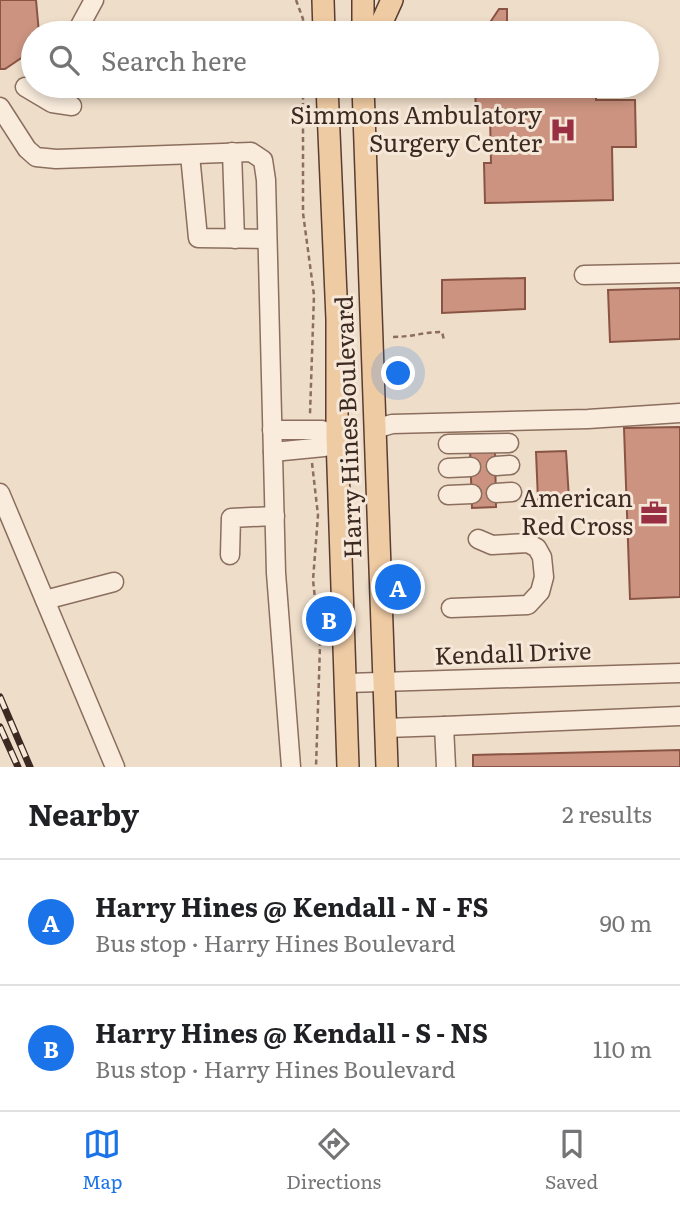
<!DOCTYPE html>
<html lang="en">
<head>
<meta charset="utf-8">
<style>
  body { margin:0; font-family:Literata,serif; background:#f2f2f2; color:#202124 }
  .you { position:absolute; left:399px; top:374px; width:24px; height:24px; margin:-18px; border:5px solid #fff; border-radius:50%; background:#1a73e8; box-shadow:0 0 0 10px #1a73e833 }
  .badge { display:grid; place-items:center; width:46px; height:46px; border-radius:50%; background:#1a73e8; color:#fff; font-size:23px; font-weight:700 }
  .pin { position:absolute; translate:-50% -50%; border:4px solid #fff; box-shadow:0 2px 7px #0006 }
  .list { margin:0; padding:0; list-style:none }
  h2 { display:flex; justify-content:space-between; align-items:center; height:91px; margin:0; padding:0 28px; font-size:30px }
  h2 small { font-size:23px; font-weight:400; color:#757577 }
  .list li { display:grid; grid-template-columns:46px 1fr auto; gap:21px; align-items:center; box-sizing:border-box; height:126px; padding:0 28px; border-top:2px solid #e0e0e0 }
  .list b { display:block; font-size:26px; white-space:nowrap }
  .list p { margin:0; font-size:23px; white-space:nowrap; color:#757577 }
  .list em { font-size:23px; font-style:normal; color:#757577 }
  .icon { flex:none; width:38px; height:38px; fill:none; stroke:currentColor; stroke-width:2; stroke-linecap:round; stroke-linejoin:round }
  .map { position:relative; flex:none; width:680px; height:767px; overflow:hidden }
  .search { position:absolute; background:#fff; box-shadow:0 4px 10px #0003; left:21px; right:21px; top:21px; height:77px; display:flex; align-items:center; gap:18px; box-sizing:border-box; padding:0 24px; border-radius:38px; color:#757577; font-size:26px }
  .sheet { height:343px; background:#fff }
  nav { display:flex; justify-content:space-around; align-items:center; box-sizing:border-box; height:98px; border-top:2px solid #e0e0e0; background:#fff; font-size:19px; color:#757577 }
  nav a { display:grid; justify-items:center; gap:4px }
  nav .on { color:#1a73e8 }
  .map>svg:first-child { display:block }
  .building { fill:#cb9380; stroke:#8a5444; stroke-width:2 }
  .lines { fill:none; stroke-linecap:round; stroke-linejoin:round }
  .minor-casing { stroke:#8b6e5e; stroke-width:21 }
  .major-casing { stroke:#593d32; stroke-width:24 }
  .path { stroke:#8b6e5e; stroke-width:2.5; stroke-dasharray:5 3.5; stroke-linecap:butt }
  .minor { stroke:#f9ecdd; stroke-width:18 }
  .major { stroke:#efcba3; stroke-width:21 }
  .rail-casing { stroke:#3c2921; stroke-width:7 }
  .rail { stroke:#f6e8d9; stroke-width:4.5; stroke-dasharray:13; stroke-linecap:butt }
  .labels { text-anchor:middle; stroke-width:6; stroke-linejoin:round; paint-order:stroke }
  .poi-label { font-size:24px; fill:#3c2921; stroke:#f6e8d9; text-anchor:end }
  .street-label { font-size:24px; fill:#3c2921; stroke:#f6e8d9 }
</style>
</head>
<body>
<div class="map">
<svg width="680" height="767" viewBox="0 0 680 767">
  <rect width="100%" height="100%" fill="#eeddc9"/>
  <g class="building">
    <path d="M 0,0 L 36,0 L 39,33 L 33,33 L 33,50 L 5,69 L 0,69 Z"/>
    <path d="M 499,9 L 507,9 L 507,33 L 483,33 Z"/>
    <path d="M 475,86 L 577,86 L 577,90 L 596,89 L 596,100 L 635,100 L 636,147 L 612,147 L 613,200 L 485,203 L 484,163 L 491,163 L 490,114 L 476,114 Z"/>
    <path d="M 525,278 L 525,309 L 442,313 L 442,280 Z"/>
    <path d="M 680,288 L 680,339 L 610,342 L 608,290 Z"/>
    <path d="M 680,427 L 680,597 L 630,599 L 624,428 Z"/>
    <path d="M 495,448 L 496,507 L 472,508 L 470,449 Z"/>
    <path d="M 566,451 L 569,499 L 538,500 L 536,452 Z"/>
    <path d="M 680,750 L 680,767 L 473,767 L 473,755 Z"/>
  </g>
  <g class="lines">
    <defs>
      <g id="minor">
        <path d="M 76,33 L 94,0"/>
        <path d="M 25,87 L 52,103 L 72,106"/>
        <path d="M 0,107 L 27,149 L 36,157 L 56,159 L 251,152 L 263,160 L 266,180 L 276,573 L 291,767"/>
        <path d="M 232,152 L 235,239"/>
        <path d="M 190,155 L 198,238 L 267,239"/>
        <path d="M 584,275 L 680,273"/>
        <path d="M 375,429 L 392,424 L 588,419 L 680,413"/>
        <path d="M 272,430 L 322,430 L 328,438"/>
        <path d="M 448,444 L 509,443"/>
        <path d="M 273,452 L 324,447 L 328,438"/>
        <path d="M 496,466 L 510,465"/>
        <path d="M 448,468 L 471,467"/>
        <path d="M 0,493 L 115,767"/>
        <path d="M 496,493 L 512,492"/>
        <path d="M 448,495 L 472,494"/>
        <path d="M 230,555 L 231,518 L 275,516"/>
        <path d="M 45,600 L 114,582"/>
        <path d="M 451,608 L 528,605 L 540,592 L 544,577 L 542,557 L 537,548 L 528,543 L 492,545 L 478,539"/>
        <path d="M 347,683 L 680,673"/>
        <path d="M 444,726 L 680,716"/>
        <path d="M 386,728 L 444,726 L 446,767"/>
      </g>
      <g id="major">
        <path d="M 323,0 L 324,33"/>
        <path d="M 363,33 L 363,0"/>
        <path d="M 377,33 L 392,0"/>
        <path d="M 327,86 L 337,319 L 337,437 L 348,767"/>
        <path d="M 363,86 L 387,767"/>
      </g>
    </defs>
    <use href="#minor" class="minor-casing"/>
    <use href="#major" class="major-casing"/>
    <g class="path">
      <path d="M 296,0 L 303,19 L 303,33"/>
      <path d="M 303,86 L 303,213 L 314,295 L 310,414"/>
      <path d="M 393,337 C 411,337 424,332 442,332 L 444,340"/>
      <path d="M 312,463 L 318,515 L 313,580 L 320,646 L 316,767"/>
    </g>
    <use href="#minor" class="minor"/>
    <use href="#major" class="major"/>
    <defs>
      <g id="rail">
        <path d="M 0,697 L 30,767"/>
        <path d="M 0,727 L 18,767"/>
      </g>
    </defs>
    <use href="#rail" class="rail-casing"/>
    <use href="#rail" class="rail"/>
  </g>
  <defs>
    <symbol id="hospital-bare" viewBox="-9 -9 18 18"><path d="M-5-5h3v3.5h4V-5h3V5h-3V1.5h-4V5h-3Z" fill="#992f42" stroke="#f6e8d9" stroke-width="2.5" paint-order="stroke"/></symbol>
    <symbol id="office-bare" viewBox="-9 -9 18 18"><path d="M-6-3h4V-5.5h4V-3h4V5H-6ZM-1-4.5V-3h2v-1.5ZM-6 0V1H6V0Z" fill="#992f42" stroke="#f6e8d9" stroke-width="2.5" paint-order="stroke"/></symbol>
  </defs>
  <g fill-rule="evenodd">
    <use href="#hospital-bare" x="544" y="111" width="38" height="38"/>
    <use href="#office-bare" x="635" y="494" width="38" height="38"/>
  </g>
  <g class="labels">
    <g class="poi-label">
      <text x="542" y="124">Simmons Ambulatory<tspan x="542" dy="28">Surgery Center</tspan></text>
      <text x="633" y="507">American<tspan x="633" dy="28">Red Cross</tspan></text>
    </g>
    <g class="street-label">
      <text transform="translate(349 427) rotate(-92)" y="8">Harry Hines Boulevard</text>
      <text transform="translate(513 654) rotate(-2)" y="8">Kendall Drive</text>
    </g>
  </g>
</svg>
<div class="you"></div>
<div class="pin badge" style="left:398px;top:587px">A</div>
<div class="pin badge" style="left:329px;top:619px">B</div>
<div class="search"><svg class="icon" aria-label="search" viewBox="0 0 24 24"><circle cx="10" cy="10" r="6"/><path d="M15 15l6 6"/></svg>Search here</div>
</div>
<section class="sheet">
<h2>Nearby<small>2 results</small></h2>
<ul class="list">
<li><span class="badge">A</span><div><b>Harry Hines @ Kendall - N - FS</b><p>Bus stop · Harry Hines Boulevard</p></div><em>90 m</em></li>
<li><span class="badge">B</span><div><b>Harry Hines @ Kendall - S - NS</b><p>Bus stop · Harry Hines Boulevard</p></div><em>110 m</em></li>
</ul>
</section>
<nav>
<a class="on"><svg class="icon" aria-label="map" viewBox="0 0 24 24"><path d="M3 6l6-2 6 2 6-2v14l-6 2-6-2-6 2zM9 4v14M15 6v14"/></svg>Map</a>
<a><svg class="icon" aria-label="directions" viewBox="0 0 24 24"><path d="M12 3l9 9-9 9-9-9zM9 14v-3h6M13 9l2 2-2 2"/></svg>Directions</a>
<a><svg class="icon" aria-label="saved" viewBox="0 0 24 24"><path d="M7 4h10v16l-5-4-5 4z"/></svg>Saved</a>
</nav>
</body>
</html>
